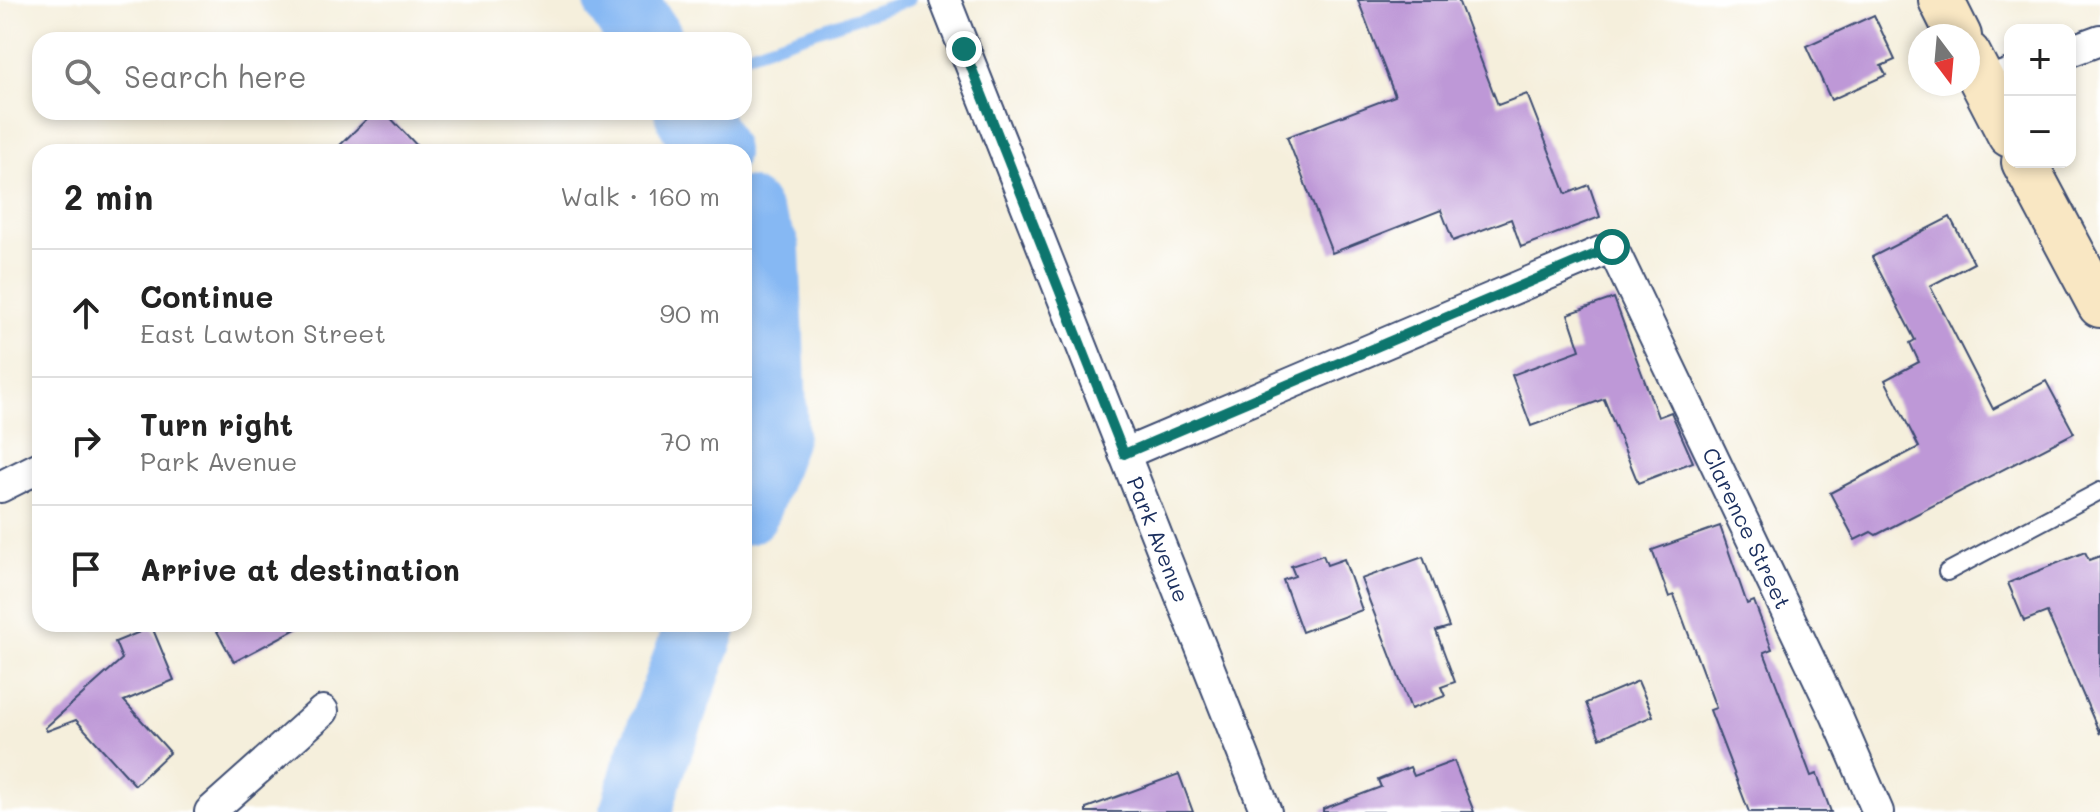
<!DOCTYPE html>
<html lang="en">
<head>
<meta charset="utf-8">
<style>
  body { margin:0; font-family:Mali,sans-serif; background:#f6f6f6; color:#222 }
  .controls { position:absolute; right:24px; top:24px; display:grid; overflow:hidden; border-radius:16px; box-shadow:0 4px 12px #0003 }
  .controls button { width:72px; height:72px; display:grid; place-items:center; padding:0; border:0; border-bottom:2px solid #e0e0e0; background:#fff; color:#222; font:40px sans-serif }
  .compass { position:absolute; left:1908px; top:24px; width:72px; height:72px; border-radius:50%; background:#fff; box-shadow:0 4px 12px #0003; rotate:164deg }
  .stop { position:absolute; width:24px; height:24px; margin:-18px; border:6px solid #0f766e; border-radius:50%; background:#fff }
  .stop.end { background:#0f766e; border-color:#fff; box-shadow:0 2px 8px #0008 }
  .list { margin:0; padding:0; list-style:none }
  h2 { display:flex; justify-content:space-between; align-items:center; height:104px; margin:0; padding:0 32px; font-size:34px }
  h2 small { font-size:26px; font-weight:400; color:#767676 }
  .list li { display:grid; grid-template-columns:52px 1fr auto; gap:24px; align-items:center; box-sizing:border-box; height:128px; padding:0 32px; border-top:2px solid #e0e0e0 }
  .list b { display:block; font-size:30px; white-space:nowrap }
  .list p { margin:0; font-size:26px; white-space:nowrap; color:#767676 }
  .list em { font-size:26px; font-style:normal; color:#767676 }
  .icon { flex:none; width:44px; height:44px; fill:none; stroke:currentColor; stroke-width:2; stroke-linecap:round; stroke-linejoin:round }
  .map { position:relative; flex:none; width:2100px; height:812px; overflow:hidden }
  .search { position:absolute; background:#fff; box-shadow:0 4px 12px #0003; left:32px; top:32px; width:720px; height:88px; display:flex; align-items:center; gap:20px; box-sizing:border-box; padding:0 28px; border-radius:24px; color:#767676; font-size:30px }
  .panel { position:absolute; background:#fff; box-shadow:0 4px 12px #0003; left:32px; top:144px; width:720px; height:488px; border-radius:24px }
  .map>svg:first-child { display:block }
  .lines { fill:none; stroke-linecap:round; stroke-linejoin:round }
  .stream { stroke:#86b8f3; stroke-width:12 }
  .river { stroke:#86b8f3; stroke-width:72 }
  .building { fill:#be98d7 }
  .lane-casing { stroke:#3c4c71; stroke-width:20 }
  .street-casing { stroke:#3c4c71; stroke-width:34 }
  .secondary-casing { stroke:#3c4c71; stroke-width:48 }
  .lane { stroke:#fff; stroke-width:16 }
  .street { stroke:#fff; stroke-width:30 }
  .secondary { stroke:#f9e7c3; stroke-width:44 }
  .route { stroke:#0f766e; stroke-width:10 }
  .labels { text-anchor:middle; stroke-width:6; stroke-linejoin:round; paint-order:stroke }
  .street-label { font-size:22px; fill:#1b2f5e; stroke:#fff }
</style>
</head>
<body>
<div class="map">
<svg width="2100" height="812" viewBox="0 0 2100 812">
  <rect width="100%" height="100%" fill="#fff"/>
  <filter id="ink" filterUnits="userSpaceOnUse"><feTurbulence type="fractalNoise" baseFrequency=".0125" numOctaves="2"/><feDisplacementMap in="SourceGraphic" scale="16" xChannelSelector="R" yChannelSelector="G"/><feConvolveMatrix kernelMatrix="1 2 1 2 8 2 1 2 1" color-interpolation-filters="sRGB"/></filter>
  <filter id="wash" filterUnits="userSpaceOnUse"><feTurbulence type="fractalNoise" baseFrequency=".006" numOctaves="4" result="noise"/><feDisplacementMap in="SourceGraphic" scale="32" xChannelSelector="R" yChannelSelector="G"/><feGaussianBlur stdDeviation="1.8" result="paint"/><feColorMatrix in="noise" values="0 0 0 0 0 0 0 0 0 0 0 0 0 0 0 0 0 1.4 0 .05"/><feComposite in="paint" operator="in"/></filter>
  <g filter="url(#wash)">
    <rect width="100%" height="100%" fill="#f5efdc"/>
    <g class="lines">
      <path class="stream" d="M 744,55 L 909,0"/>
      <g class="river">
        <path d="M 620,0 L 647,40"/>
        <path d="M 690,112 L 711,152"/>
        <path d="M 744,213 L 764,250 L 772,433 L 744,509"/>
        <path d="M 636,812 L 647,773 L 702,624"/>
      </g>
    </g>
    <g id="blocks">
      <g class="building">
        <path d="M 1358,0 L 1458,0 L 1498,105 L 1527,94 L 1566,194 L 1589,185 L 1600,217 L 1521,247 L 1511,219 L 1453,241 L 1441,210 L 1332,253 L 1287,137 L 1395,96 Z"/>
        <path d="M 1874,15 L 1895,60 L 1881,66 L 1886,75 L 1831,100 L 1806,46 Z"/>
        <path d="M 374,112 L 385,112 L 423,152 L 333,152 Z"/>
        <path d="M 1950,217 L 1974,263 L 1930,286 L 1993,409 L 2046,381 L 2074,433 L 1876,535 L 1871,532 L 1855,540 L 1830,493 L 1919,447 L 1885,380 L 1919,362 L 1910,343 L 1915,340 L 1872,257 Z"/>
        <path d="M 1614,298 L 1658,417 L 1671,412 L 1693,462 L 1638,483 L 1604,399 L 1531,426 L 1512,375 L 1580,350 L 1568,314 Z"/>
        <path d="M 1720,526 L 1747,604 L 1754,601 L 1772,649 L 1764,652 L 1811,776 L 1817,774 L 1831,812 L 1749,812 L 1710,710 L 1716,708 L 1674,595 L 1669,597 L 1652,550 Z"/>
        <path d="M 2085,552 L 2089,560 L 2100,556 L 2100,734 L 2047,612 L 2024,621 L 2008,583 Z"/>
        <path d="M 1323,555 L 1327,565 L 1344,559 L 1362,610 L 1302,632 L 1283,580 L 1295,576 L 1291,566 Z"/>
        <path d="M 1423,557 L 1449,627 L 1436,631 L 1455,682 L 1441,687 L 1445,696 L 1411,709 L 1361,579 Z"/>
        <path d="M 213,624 L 305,624 L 234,662 Z"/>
        <path d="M 152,627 L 174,680 L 124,701 L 170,752 L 135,785 L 76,720 L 47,731 L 45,728 L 122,659 L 115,642 Z"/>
        <path d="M 1638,681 L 1653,716 L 1600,738 L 1586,703 Z"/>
        <path d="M 1454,761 L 1474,812 L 1323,812 L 1323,809 L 1381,787 L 1378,780 L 1410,767 L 1414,776 Z"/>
        <path d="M 1179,774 L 1193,812 L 1086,812 L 1086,808 Z"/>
      </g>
    </g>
  </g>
  <g filter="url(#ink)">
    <use href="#blocks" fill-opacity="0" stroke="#3c4c71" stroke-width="2"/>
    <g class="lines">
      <defs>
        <path id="lane" d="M 1947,572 L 2100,491"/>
        <g id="street">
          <path id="s1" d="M 945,0 L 1266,812"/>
          <path d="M 2070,51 L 2100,40"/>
          <path d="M 1983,84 L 2010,74"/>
          <path id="s2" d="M 1124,454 L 1612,247 L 1837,717 L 1878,812"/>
          <path d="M 0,487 L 40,467"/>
          <path d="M 210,812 L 323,711"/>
        </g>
        <g id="secondary">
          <path d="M 1941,0 L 1959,36"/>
          <path d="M 1968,54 L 2010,135"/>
          <path d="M 2024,162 L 2100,305"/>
        </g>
      </defs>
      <use href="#lane" class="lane-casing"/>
      <use href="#street" class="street-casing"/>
      <use href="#secondary" class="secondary-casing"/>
      <use href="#lane" class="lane"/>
      <use href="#street" class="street"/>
      <use href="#secondary" class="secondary"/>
    </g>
  </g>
  <g class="lines" filter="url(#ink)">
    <path class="route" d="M 964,49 L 1124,454 L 1612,247"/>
  </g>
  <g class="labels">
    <g class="street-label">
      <text dy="8" stroke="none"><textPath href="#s2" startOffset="842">Clarence Street</textPath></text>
      <text dy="8" stroke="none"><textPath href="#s1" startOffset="580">Park Avenue</textPath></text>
    </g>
  </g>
</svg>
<div class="controls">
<button>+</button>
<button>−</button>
</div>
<svg class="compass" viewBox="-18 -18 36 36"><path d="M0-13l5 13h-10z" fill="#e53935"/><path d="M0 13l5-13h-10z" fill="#767676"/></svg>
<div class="stop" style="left:1612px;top:247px"></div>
<div class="stop end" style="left:964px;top:49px"></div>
<div class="search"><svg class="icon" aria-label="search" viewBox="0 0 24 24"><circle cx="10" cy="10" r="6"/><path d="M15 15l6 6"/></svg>Search here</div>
<section class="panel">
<h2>2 min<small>Walk · 160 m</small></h2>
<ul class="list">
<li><svg class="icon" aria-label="ahead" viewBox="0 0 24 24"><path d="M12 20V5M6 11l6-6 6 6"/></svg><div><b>Continue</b><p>East Lawton Street</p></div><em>90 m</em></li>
<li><svg class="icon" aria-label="right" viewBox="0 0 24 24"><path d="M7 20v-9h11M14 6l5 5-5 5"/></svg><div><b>Turn right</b><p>Park Avenue</p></div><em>70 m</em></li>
<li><svg class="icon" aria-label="arrive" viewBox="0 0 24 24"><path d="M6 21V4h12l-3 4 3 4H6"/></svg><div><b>Arrive at destination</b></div></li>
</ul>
</section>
</div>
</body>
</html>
